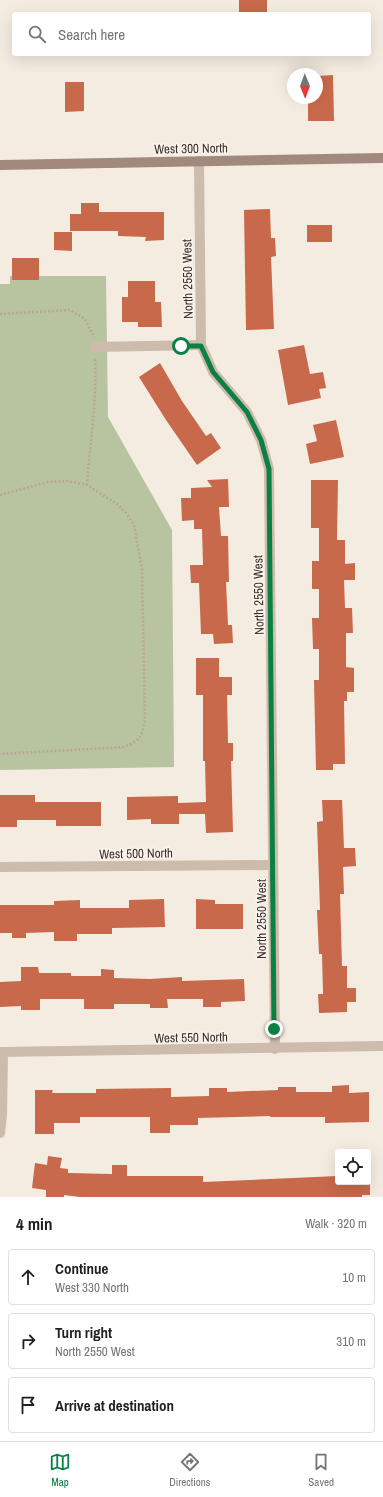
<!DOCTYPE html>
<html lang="en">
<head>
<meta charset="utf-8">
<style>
  body { margin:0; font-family:"Archivo Narrow",sans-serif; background:#f6f6f6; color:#202124 }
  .controls { position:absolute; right:12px; bottom:12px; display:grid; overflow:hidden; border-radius:4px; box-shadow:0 4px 16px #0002 }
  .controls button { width:36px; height:36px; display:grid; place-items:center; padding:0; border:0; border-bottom:1px solid #e0e0e0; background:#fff; color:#202124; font:20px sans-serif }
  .compass { position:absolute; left:287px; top:68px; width:36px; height:36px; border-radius:50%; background:#fff; box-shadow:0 4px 16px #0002; rotate:179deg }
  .stop { position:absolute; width:12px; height:12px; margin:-9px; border:3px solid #0b8043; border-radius:50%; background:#fff }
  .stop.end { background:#0b8043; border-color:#fff; box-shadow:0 1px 4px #0008 }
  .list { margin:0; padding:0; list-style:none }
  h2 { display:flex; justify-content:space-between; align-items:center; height:52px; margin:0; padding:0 16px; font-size:17px }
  h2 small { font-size:13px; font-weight:400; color:#757577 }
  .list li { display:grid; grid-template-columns:26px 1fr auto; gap:12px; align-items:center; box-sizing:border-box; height:56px; margin:0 8px 8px; padding:0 8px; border:1px solid #e0e0e0; border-radius:4px }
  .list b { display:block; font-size:15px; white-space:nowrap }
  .list p { margin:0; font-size:13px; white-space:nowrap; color:#757577 }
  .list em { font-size:13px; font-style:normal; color:#757577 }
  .icon { flex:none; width:22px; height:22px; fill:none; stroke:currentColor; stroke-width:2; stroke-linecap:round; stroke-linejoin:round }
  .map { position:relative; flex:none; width:383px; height:1197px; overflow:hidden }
  .search { position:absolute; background:#fff; box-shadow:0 4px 16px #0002; left:12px; right:12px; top:12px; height:44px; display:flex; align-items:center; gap:10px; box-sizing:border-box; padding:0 14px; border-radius:4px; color:#757577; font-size:15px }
  .sheet { height:244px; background:#fff }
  nav { display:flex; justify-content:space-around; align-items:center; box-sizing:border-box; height:56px; border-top:1px solid #e0e0e0; background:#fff; font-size:11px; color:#757577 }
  nav a { display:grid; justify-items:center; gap:2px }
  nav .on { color:#0b8043 }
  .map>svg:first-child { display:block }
  .green { fill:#b8c4a0 }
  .building { fill:#c8694b }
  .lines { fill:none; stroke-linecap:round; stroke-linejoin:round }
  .path { stroke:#b9a596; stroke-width:2.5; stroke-dasharray:2 2; stroke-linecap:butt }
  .minor { stroke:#cdbbac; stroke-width:10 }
  .secondary { stroke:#a18a7d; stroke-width:10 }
  .route { stroke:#0b8043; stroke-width:5 }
  .labels { text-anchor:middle; stroke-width:3; stroke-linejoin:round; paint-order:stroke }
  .street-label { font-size:13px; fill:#3b302b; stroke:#fbf5ee }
</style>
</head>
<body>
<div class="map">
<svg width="383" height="1197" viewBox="0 0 383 1197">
  <rect width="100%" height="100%" fill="#f4ebe1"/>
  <path class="green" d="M 10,276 L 106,276 L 108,417 L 172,530 L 174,767 L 0,770 L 0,284 L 10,284 Z"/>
  <g class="building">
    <rect x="239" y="0" width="28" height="14"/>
    <path d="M 333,75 L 334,121 L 308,121 L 308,98 L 317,98 L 317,76 Z"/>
    <path d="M 65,82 L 84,82 L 84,111 L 65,112 Z"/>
    <path d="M 81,203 L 99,203 L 99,212 L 164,212 L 164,240 L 145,241 L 146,237 L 118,236 L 118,231 L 70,231 L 70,214 L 81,214 Z"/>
    <path d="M 270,209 L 271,238 L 275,238 L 276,256 L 271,257 L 274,329 L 246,330 L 244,210 Z"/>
    <rect x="307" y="225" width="25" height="17"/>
    <path d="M 54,232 L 72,232 L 72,251 L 54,250 Z"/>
    <rect x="12" y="258" width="27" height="22"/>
    <path d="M 128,281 L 155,281 L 155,302 L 161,302 L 162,327 L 138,327 L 138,322 L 122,322 L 122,297 L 128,297 Z"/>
    <path d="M 304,345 L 310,374 L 323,372 L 326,388 L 319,389 L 321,398 L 288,405 L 278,350 Z"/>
    <path d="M 160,363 L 182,401 L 206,436 L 211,433 L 221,448 L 197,465 L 166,420 L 139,377 Z"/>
    <path d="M 336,420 L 344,457 L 310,464 L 306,444 L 317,441 L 313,425 Z"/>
    <path d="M 228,479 L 229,507 L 219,507 L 221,536 L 228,536 L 229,582 L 226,582 L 228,625 L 232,625 L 233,643 L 214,644 L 213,634 L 201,634 L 199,583 L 191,583 L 190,565 L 203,565 L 202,529 L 194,529 L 194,520 L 182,521 L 181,498 L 191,498 L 191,488 L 212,487 L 207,480 Z"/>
    <path d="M 311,480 L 338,480 L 337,540 L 345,540 L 345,564 L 355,563 L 355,580 L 344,580 L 345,608 L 352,608 L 353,633 L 346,633 L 346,667 L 354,668 L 354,692 L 347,692 L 347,701 L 344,701 L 345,764 L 333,764 L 333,770 L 316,770 L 314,680 L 319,680 L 319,649 L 313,649 L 312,618 L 319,618 L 319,589 L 312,589 L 312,561 L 319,561 L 319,528 L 311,528 Z"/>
    <path d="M 196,658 L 219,658 L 219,677 L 232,677 L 232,695 L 227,695 L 228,743 L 233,743 L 233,761 L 231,761 L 233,832 L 206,833 L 205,814 L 179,814 L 179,824 L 151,824 L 151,819 L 127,820 L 127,797 L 178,796 L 178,803 L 206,802 L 205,761 L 203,761 L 203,695 L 196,695 Z"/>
    <path d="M 0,795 L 35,795 L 35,802 L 101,802 L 101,826 L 56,826 L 56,820 L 17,820 L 17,827 L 0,827 Z"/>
    <path d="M 322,800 L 342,800 L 344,848 L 355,848 L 356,866 L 343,867 L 344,894 L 340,894 L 342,966 L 347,966 L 347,988 L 356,988 L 356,1002 L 347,1002 L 347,1012 L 319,1013 L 318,994 L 323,994 L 322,954 L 319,954 L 317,910 L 320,910 L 317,822 L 323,821 Z"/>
    <path d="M 164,899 L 165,927 L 112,928 L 112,934 L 77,934 L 77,941 L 54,941 L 54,932 L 26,933 L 26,938 L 12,938 L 12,933 L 0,933 L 0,905 L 54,905 L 54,901 L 80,900 L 80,908 L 129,908 L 129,900 Z"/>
    <path d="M 196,899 L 215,900 L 215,904 L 243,904 L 243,929 L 196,929 Z"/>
    <path d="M 21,967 L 38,967 L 39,973 L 71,973 L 71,976 L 101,976 L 101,969 L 114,970 L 114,978 L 150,979 L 182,977 L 182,981 L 244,979 L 245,1001 L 221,1002 L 221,1007 L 203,1007 L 203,999 L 167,999 L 168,1008 L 150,1008 L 150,1004 L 114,1004 L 114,1009 L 84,1009 L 84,999 L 40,999 L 40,1010 L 21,1010 L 21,1006 L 0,1007 L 0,982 L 21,981 Z"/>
    <path d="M 349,1085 L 349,1093 L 369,1092 L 369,1122 L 325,1123 L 325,1117 L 270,1117 L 270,1116 L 198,1118 L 198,1125 L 170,1125 L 170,1133 L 150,1133 L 150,1117 L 80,1117 L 80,1123 L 54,1123 L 54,1134 L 35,1134 L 35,1090 L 53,1090 L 52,1093 L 96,1093 L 96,1089 L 171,1088 L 171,1097 L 209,1096 L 209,1088 L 227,1088 L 227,1092 L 278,1090 L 278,1087 L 296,1087 L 296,1092 L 332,1092 L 332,1086 Z"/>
    <path d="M 48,1156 L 62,1158 L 60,1168 L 68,1169 L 68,1173 L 112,1174 L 112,1165 L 127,1165 L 127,1176 L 203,1176 L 203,1182 L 338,1176 L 338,1182 L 370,1182 L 370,1195 L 362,1195 L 362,1197 L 80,1197 L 64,1195 L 64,1197 L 46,1197 L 46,1190 L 32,1188 L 35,1163 L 47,1165 Z"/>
  </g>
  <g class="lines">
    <g class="path">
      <path d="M 0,314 L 70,310 L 85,319 L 93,335"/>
      <path d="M 87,485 C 90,443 97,401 95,358"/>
      <path d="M 0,495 L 48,482 L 68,481 L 87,485 L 117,504 L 127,514 L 134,525 L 142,570 L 145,720 C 142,737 140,740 124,747 L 0,754"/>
    </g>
    <g class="minor">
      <path d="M 199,161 L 201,345 L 213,372 L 247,412 L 261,440 L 269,469 L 275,1049"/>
      <path d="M 95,347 L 201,345"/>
      <path d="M 0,867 L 273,865"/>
      <path d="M 0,1052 L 383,1046"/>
      <path d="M 0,1133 L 2,1115 L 3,1052"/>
    </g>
    <path class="secondary" d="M 0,165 L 383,158"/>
  </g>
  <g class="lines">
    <path class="route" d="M 181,346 L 201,346 L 213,372 L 247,412 L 261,440 L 269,469 L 274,1029"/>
  </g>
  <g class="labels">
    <g class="street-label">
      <text transform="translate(191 148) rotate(-1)" y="5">West 300 North</text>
      <text transform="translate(187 279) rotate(-91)" y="5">North 2550 West</text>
      <text transform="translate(258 595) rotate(-91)" y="5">North 2550 West</text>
      <text transform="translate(136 853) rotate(-1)" y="5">West 500 North</text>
      <text transform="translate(261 919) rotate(-90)" y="5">North 2550 West</text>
      <text transform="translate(191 1037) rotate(-1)" y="5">West 550 North</text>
    </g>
  </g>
</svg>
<div class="controls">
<button><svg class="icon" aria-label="locate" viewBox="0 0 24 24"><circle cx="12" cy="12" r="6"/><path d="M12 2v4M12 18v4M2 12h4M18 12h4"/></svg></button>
</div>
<svg class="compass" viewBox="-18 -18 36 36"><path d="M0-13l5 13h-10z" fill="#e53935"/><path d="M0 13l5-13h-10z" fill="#757577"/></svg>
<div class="stop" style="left:181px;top:346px"></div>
<div class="stop end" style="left:274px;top:1029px"></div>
<div class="search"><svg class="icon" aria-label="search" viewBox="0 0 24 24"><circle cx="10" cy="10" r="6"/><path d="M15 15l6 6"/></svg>Search here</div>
</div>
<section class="sheet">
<h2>4 min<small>Walk · 320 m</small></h2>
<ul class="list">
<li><svg class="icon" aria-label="ahead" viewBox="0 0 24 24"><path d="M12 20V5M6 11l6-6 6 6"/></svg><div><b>Continue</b><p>West 330 North</p></div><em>10 m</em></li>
<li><svg class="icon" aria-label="right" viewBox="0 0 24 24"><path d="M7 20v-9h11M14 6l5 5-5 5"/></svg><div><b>Turn right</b><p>North 2550 West</p></div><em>310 m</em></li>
<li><svg class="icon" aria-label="arrive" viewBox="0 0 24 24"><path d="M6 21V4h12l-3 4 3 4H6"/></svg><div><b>Arrive at destination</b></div></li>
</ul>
</section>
<nav>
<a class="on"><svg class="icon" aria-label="map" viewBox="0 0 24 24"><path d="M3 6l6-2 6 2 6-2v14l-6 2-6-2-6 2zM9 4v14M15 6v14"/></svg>Map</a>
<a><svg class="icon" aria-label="directions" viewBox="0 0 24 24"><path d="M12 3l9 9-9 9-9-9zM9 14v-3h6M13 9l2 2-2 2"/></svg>Directions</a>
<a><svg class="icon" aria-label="saved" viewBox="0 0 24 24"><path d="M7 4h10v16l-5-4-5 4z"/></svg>Saved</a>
</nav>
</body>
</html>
